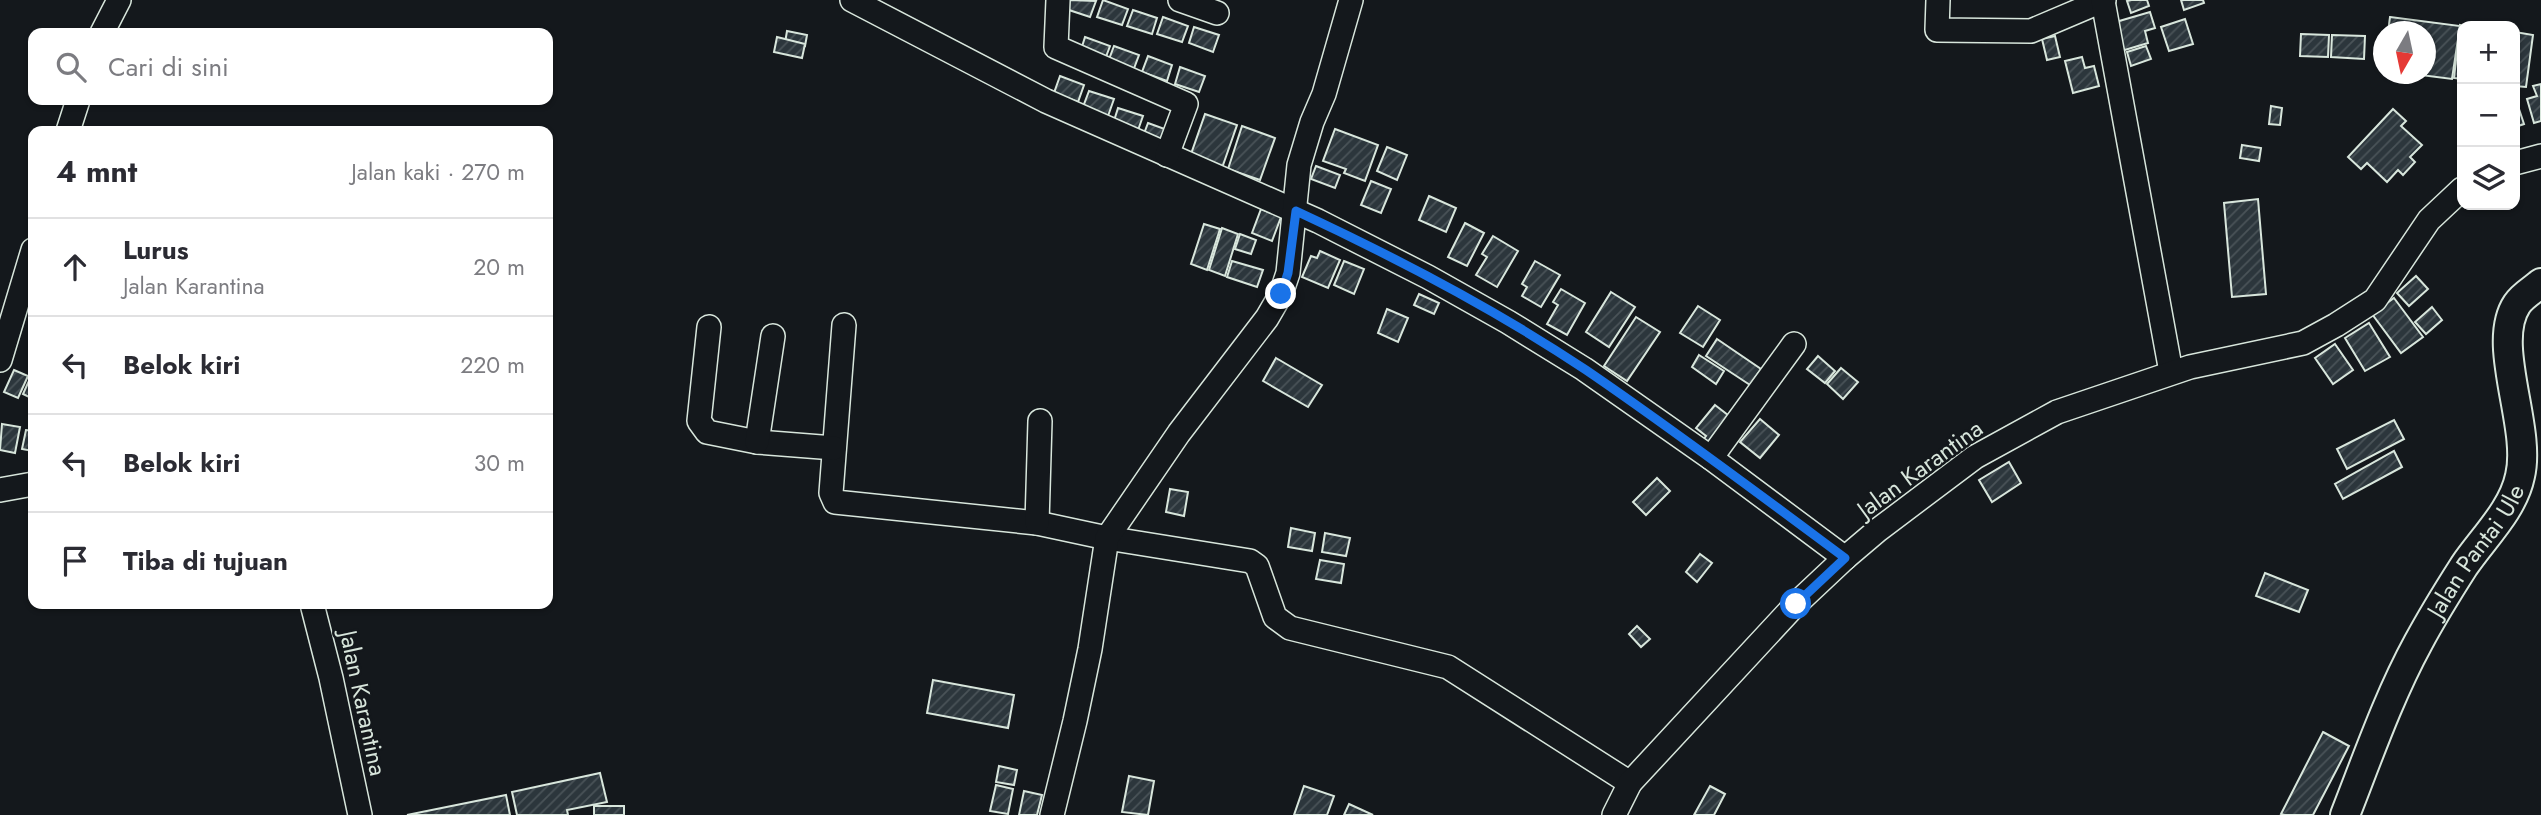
<!DOCTYPE html>
<html lang="id">
<head>
<meta charset="utf-8">
<style>
  body { margin:0; font-family:Jost,sans-serif; background:#f7f7f7; color:#2b2b33 }
  .controls { position:absolute; right:21px; top:21px; display:grid; overflow:hidden; border-radius:14px; box-shadow:0 2px 5px #0004 }
  .controls button { width:63px; height:63px; display:grid; place-items:center; padding:0; border:0; border-bottom:2px solid #e1e1e2; background:#fff; color:#2b2b33; font:35px sans-serif }
  .compass { position:absolute; left:2373px; top:21px; width:63px; height:63px; border-radius:50%; background:#fff; box-shadow:0 2px 5px #0004; rotate:189deg }
  .stop { position:absolute; width:21px; height:21px; margin:-16px; border:5px solid #1a73e8; border-radius:50%; background:#fff }
  .stop.end { background:#1a73e8; border-color:#fff; box-shadow:0 2px 7px #0008 }
  .list { margin:0; padding:0; list-style:none }
  h2 { display:flex; justify-content:space-between; align-items:center; height:91px; margin:0; padding:0 28px; font-size:30px }
  h2 small { font-size:23px; font-weight:400; color:#7c7c81 }
  .list li { display:grid; grid-template-columns:46px 1fr auto; gap:21px; align-items:center; box-sizing:border-box; height:98px; padding:0 28px; border-top:2px solid #e1e1e2 }
  .list b { display:block; font-size:26px; white-space:nowrap }
  .list p { margin:0; font-size:23px; white-space:nowrap; color:#7c7c81 }
  .list em { font-size:23px; font-style:normal; color:#7c7c81 }
  .icon { flex:none; width:38px; height:38px; fill:none; stroke:currentColor; stroke-width:2; stroke-linecap:round; stroke-linejoin:round }
  .map { position:relative; flex:none; width:2541px; height:815px; overflow:hidden }
  .search { position:absolute; background:#fff; box-shadow:0 2px 5px #0004; left:28px; top:28px; width:525px; height:77px; display:flex; align-items:center; gap:18px; box-sizing:border-box; padding:0 24px; border-radius:14px; color:#7c7c81; font-size:26px }
  .panel { position:absolute; background:#fff; box-shadow:0 2px 5px #0004; left:28px; top:126px; width:525px; height:483px; border-radius:14px }
  .map>svg:first-child { display:block }
  .building { fill:url(#building-hatch); stroke:#d8e6dc; stroke-width:2 }
  .lines { fill:none; stroke-linecap:round; stroke-linejoin:round }
  .minor-casing { stroke:#d8e6dc; stroke-width:26 }
  .major-casing { stroke:#d8e6dc; stroke-width:32 }
  .minor { stroke:#14181c; stroke-width:23 }
  .major { stroke:#14181c; stroke-width:28 }
  .route { stroke:#1a73e8; stroke-width:9 }
  .labels { text-anchor:middle; stroke-width:5; stroke-linejoin:round; paint-order:stroke }
  .street-label { font-size:24px; fill:#d8e6dc; stroke:#14181c }
</style>
</head>
<body>
<div class="map">
<svg width="2541" height="815" viewBox="0 0 2541 815">
  <defs>
    <pattern id="building-hatch" width="6" height="6" patternUnits="userSpaceOnUse" patternTransform="scale(1.75)"><rect width="6" height="6" fill="#2c363c"/><path d="M-1 1l2-2M0 6l6-6M5 7l2-2" fill="none" stroke="#4a5358"/></pattern>
  </defs>
  <rect width="100%" height="100%" fill="#14181c"/>
  <g class="building">
    <path d="M 1069,0 L 1096,1 L 1090,17 L 1066,9 Z"/>
    <path d="M 1103,0 L 1128,9 L 1122,25 L 1097,17 Z"/>
    <path d="M 2131,0 L 2147,0 L 2149,6 L 2131,13 L 2127,1 Z"/>
    <path d="M 2181,0 L 2203,0 L 2204,3 L 2184,10 Z"/>
    <path d="M 1133,10 L 1157,18 L 1152,34 L 1127,26 Z"/>
    <path d="M 2150,12 L 2155,28 L 2145,31 L 2148,43 L 2118,52 L 2109,24 Z"/>
    <path d="M 1163,17 L 1188,26 L 1182,42 L 1157,34 Z"/>
    <path d="M 2390,17 L 2460,26 L 2452,79 L 2413,74 L 2426,74 L 2426,32 L 2388,32 Z"/>
    <path d="M 2185,19 L 2193,44 L 2169,51 L 2161,27 Z"/>
    <path d="M 2460,25 L 2466,26 L 2462,26 L 2462,79 L 2454,78 Z"/>
    <path d="M 1194,27 L 1219,35 L 1213,52 L 1189,43 Z"/>
    <path d="M 787,31 L 807,35 L 805,46 L 785,43 Z"/>
    <path d="M 2515,32 L 2533,35 L 2526,87 L 2515,86 Z"/>
    <path d="M 2301,34 L 2329,35 L 2328,57 L 2300,56 Z"/>
    <path d="M 2332,35 L 2365,36 L 2364,59 L 2331,57 Z"/>
    <path d="M 2055,36 L 2060,57 L 2047,60 L 2042,39 Z"/>
    <path d="M 777,37 L 805,44 L 802,58 L 774,52 Z"/>
    <path d="M 1085,37 L 1110,46 L 1104,62 L 1080,53 Z"/>
    <path d="M 1114,46 L 1139,55 L 1133,71 L 1108,62 Z"/>
    <path d="M 2146,46 L 2151,59 L 2131,66 L 2127,52 Z"/>
    <path d="M 1148,56 L 1172,65 L 1167,81 L 1142,72 Z"/>
    <path d="M 2082,57 L 2085,68 L 2094,66 L 2099,86 L 2073,93 L 2065,61 Z"/>
    <path d="M 1180,67 L 1205,76 L 1199,92 L 1175,84 Z"/>
    <path d="M 1060,76 L 1084,85 L 1078,102 L 1054,93 Z"/>
    <path d="M 2541,84 L 2541,121 L 2534,123 L 2527,99 L 2537,96 L 2533,86 Z"/>
    <path d="M 1089,91 L 1114,99 L 1108,116 L 1083,107 Z"/>
    <path d="M 2517,103 L 2524,124 L 2515,127 L 2515,104 Z"/>
    <path d="M 2271,106 L 2282,108 L 2280,125 L 2269,124 Z"/>
    <path d="M 1118,108 L 1143,116 L 1137,133 L 1113,124 Z"/>
    <path d="M 2393,109 L 2406,121 L 2401,126 L 2422,145 L 2410,157 L 2415,162 L 2403,175 L 2398,170 L 2387,182 L 2367,163 L 2361,169 L 2348,157 Z"/>
    <path d="M 1205,114 L 1237,125 L 1222,168 L 1190,157 Z"/>
    <path d="M 1148,123 L 1173,132 L 1167,148 L 1142,139 Z"/>
    <path d="M 1242,126 L 1275,138 L 1260,180 L 1228,169 Z"/>
    <path d="M 1335,129 L 1378,145 L 1365,181 L 1344,173 L 1346,169 L 1323,161 Z"/>
    <path d="M 2242,145 L 2261,148 L 2259,161 L 2240,158 Z"/>
    <path d="M 1387,147 L 1407,155 L 1397,180 L 1377,171 Z"/>
    <path d="M 1316,166 L 1340,175 L 1335,188 L 1311,179 Z"/>
    <path d="M 1371,181 L 1391,189 L 1381,213 L 1361,205 Z"/>
    <path d="M 1429,196 L 1456,208 L 1446,232 L 1419,220 Z"/>
    <path d="M 2258,199 L 2266,294 L 2232,297 L 2224,203 Z"/>
    <path d="M 1261,209 L 1281,217 L 1272,241 L 1252,233 Z"/>
    <path d="M 1465,223 L 1484,233 L 1467,266 L 1448,257 Z"/>
    <path d="M 1204,224 L 1220,229 L 1207,270 L 1191,264 Z"/>
    <path d="M 1222,228 L 1238,234 L 1225,276 L 1209,270 Z"/>
    <path d="M 1240,234 L 1256,240 L 1251,254 L 1235,249 Z"/>
    <path d="M 1493,236 L 1518,251 L 1497,287 L 1476,275 L 1487,257 L 1482,254 Z"/>
    <path d="M 1320,251 L 1340,260 L 1328,288 L 1302,277 L 1311,256 L 1317,258 Z"/>
    <path d="M 1232,261 L 1263,270 L 1257,287 L 1227,277 Z"/>
    <path d="M 1344,261 L 1364,269 L 1354,294 L 1334,285 Z"/>
    <path d="M 1535,261 L 1560,275 L 1541,307 L 1522,296 L 1527,287 L 1522,284 Z"/>
    <path d="M 2416,276 L 2428,289 L 2409,306 L 2397,293 Z"/>
    <path d="M 1561,289 L 1585,303 L 1567,335 L 1547,324 L 1558,305 L 1553,302 Z"/>
    <path d="M 1611,292 L 1635,307 L 1609,347 L 1586,332 Z"/>
    <path d="M 1419,294 L 1439,303 L 1434,314 L 1414,305 Z"/>
    <path d="M 2394,298 L 2423,337 L 2401,353 L 2372,314 Z"/>
    <path d="M 1698,306 L 1720,320 L 1703,347 L 1680,333 Z"/>
    <path d="M 2432,307 L 2442,320 L 2426,334 L 2415,322 Z"/>
    <path d="M 1387,309 L 1408,318 L 1398,342 L 1378,333 Z"/>
    <path d="M 1636,317 L 1660,332 L 1627,381 L 1604,366 Z"/>
    <path d="M 2369,323 L 2390,357 L 2365,371 L 2345,338 Z"/>
    <path d="M 1717,339 L 1761,369 L 1750,385 L 1706,356 Z"/>
    <path d="M 2335,344 L 2353,370 L 2333,384 L 2315,358 Z"/>
    <path d="M 1699,355 L 1724,371 L 1716,384 L 1692,367 Z"/>
    <path d="M 1818,356 L 1835,371 L 1825,383 L 1807,369 Z"/>
    <path d="M 1276,358 L 1322,385 L 1308,407 L 1263,381 Z"/>
    <path d="M 1841,368 L 1858,382 L 1843,399 L 1827,384 Z"/>
    <path d="M 14,370 L 28,376 L 18,398 L 4,392 Z"/>
    <path d="M 33,372 L 33,399 L 23,394 Z"/>
    <path d="M 1715,405 L 1733,419 L 1711,446 L 1703,440 L 1706,436 L 1696,428 Z"/>
    <path d="M 1760,419 L 1779,435 L 1760,458 L 1740,442 Z"/>
    <path d="M 2394,420 L 2404,439 L 2347,469 L 2337,449 Z"/>
    <path d="M 2,424 L 20,427 L 15,453 L 0,450 Z"/>
    <path d="M 26,430 L 33,431 L 33,451 L 22,449 Z"/>
    <path d="M 2394,451 L 2402,467 L 2343,499 L 2335,484 Z"/>
    <path d="M 2009,462 L 2021,483 L 1992,502 L 1979,480 Z"/>
    <path d="M 1657,478 L 1670,491 L 1646,515 L 1633,502 Z"/>
    <path d="M 1170,489 L 1188,492 L 1184,516 L 1166,512 Z"/>
    <path d="M 1291,528 L 1315,533 L 1312,551 L 1288,547 Z"/>
    <path d="M 1325,533 L 1350,538 L 1346,556 L 1322,552 Z"/>
    <path d="M 1700,554 L 1712,563 L 1697,582 L 1686,572 Z"/>
    <path d="M 1320,560 L 1344,564 L 1341,583 L 1316,579 Z"/>
    <path d="M 2265,573 L 2308,590 L 2299,612 L 2256,596 Z"/>
    <path d="M 1637,626 L 1650,639 L 1641,647 L 1629,634 Z"/>
    <path d="M 933,680 L 1014,695 L 1008,728 L 927,713 Z"/>
    <path d="M 2323,732 L 2349,746 L 2313,815 L 2284,815 L 2281,814 Z"/>
    <path d="M 999,766 L 1017,770 L 1014,785 L 996,782 Z"/>
    <path d="M 600,773 L 607,802 L 567,810 L 568,815 L 517,815 L 512,792 Z"/>
    <path d="M 1129,776 L 1154,781 L 1148,815 L 1122,812 Z"/>
    <path d="M 996,785 L 1013,789 L 1008,814 L 990,811 Z"/>
    <path d="M 1304,786 L 1334,796 L 1327,815 L 1294,815 Z"/>
    <path d="M 1710,786 L 1725,794 L 1714,815 L 1694,815 Z"/>
    <path d="M 1024,791 L 1042,795 L 1037,815 L 1019,815 Z"/>
    <path d="M 506,795 L 510,815 L 407,815 Z"/>
    <path d="M 1349,804 L 1373,815 L 1344,815 Z"/>
    <rect x="594" y="806" width="30" height="9"/>
  </g>
  <g class="lines">
    <defs>
      <g id="minor">
        <path d="M 852,0 L 1046,101 L 1318,221 L 1428,277 L 1508,322 L 1584,369 L 1711,458 L 1845,558"/>
        <path d="M 1058,0 L 1056,47 L 1186,104 L 1167,155"/>
        <path d="M 1180,0 L 1217,13"/>
        <path d="M 1938,0 L 1937,30 L 2031,31 L 2104,0"/>
        <path d="M 2103,1 L 2171,372"/>
        <path d="M 102,33 L 119,0"/>
        <path d="M 68,131 L 78,100"/>
        <path d="M 2515,163 L 2541,156"/>
        <path d="M 844,325 L 831,493 L 835,502 L 1037,523 L 1107,538 L 1250,561 L 1257,566 L 1275,617 L 1290,628 L 1448,667 L 1630,783"/>
        <path d="M 709,327 L 699,421 L 707,432 L 757,442 L 834,448"/>
        <path d="M 0,360 L 33,250"/>
        <path d="M 757,442 L 773,336"/>
        <path d="M 1711,458 L 1794,344"/>
        <path d="M 0,490 L 33,484"/>
        <path d="M 1037,523 L 1040,421"/>
        <path d="M 312,604 L 331,678 L 360,815"/>
        <path d="M 1052,815 L 1075,721 L 1090,649 L 1107,538 L 1179,433 L 1267,318 L 1281,294 L 1288,273 L 1299,165 L 1312,122 L 1324,94 L 1351,0"/>
        <path d="M 1614,815 L 1630,783 L 1796,604 L 1845,558 L 1878,530 L 1975,457 L 2057,412 L 2190,367 L 2303,343 L 2336,325 L 2375,300 L 2429,220 L 2462,189"/>
      </g>
      <g id="major">
        <path id="s1" d="M 2345,815 C 2367,759 2389,696 2418,643 C 2432,617 2448,591 2464,566 C 2483,538 2513,510 2520,476 C 2532,427 2490,344 2517,304 C 2522,296 2534,289 2541,283"/>
      </g>
    </defs>
    <use href="#minor" class="minor-casing"/>
    <use href="#major" class="major-casing"/>
    <use href="#minor" class="minor"/>
    <use href="#major" class="major"/>
  </g>
  <g class="lines">
    <path class="route" d="M 1281,294 L 1288,273 L 1296,211 C 1395,257 1495,309 1586,370 C 1674,430 1759,494 1845,558 L 1796,604"/>
  </g>
  <g class="labels">
    <g class="street-label">
      <text transform="translate(1920 469) rotate(-36)" y="8">Jalan Karantina</text>
      <text dy="8" stroke="none"><textPath href="#s1" startOffset="296">Jalan Pantai Ule</textPath></text>
      <text transform="translate(363 703) rotate(78)" y="8">Jalan Karantina</text>
    </g>
  </g>
</svg>
<div class="controls">
<button>+</button>
<button>−</button>
<button><svg class="icon" aria-label="layers" viewBox="0 0 24 24"><path d="M12 4l9 5-9 5-9-5zM3 14l9 5 9-5"/></svg></button>
</div>
<svg class="compass" viewBox="-18 -18 36 36"><path d="M0-13l5 13h-10z" fill="#e53935"/><path d="M0 13l5-13h-10z" fill="#7c7c81"/></svg>
<div class="stop" style="left:1796px;top:604px"></div>
<div class="stop end" style="left:1281px;top:294px"></div>
<div class="search"><svg class="icon" aria-label="search" viewBox="0 0 24 24"><circle cx="10" cy="10" r="6"/><path d="M15 15l6 6"/></svg>Cari di sini</div>
<section class="panel">
<h2>4 mnt<small>Jalan kaki · 270 m</small></h2>
<ul class="list">
<li><svg class="icon" aria-label="ahead" viewBox="0 0 24 24"><path d="M12 20V5M6 11l6-6 6 6"/></svg><div><b>Lurus</b><p>Jalan Karantina</p></div><em>20 m</em></li>
<li><svg class="icon" aria-label="left" viewBox="0 0 24 24"><path d="M17 20v-9H6M10 6l-5 5 5 5"/></svg><div><b>Belok kiri</b></div><em>220 m</em></li>
<li><svg class="icon" aria-label="left" viewBox="0 0 24 24"><path d="M17 20v-9H6M10 6l-5 5 5 5"/></svg><div><b>Belok kiri</b></div><em>30 m</em></li>
<li><svg class="icon" aria-label="arrive" viewBox="0 0 24 24"><path d="M6 21V4h12l-3 4 3 4H6"/></svg><div><b>Tiba di tujuan</b></div></li>
</ul>
</section>
</div>
</body>
</html>
